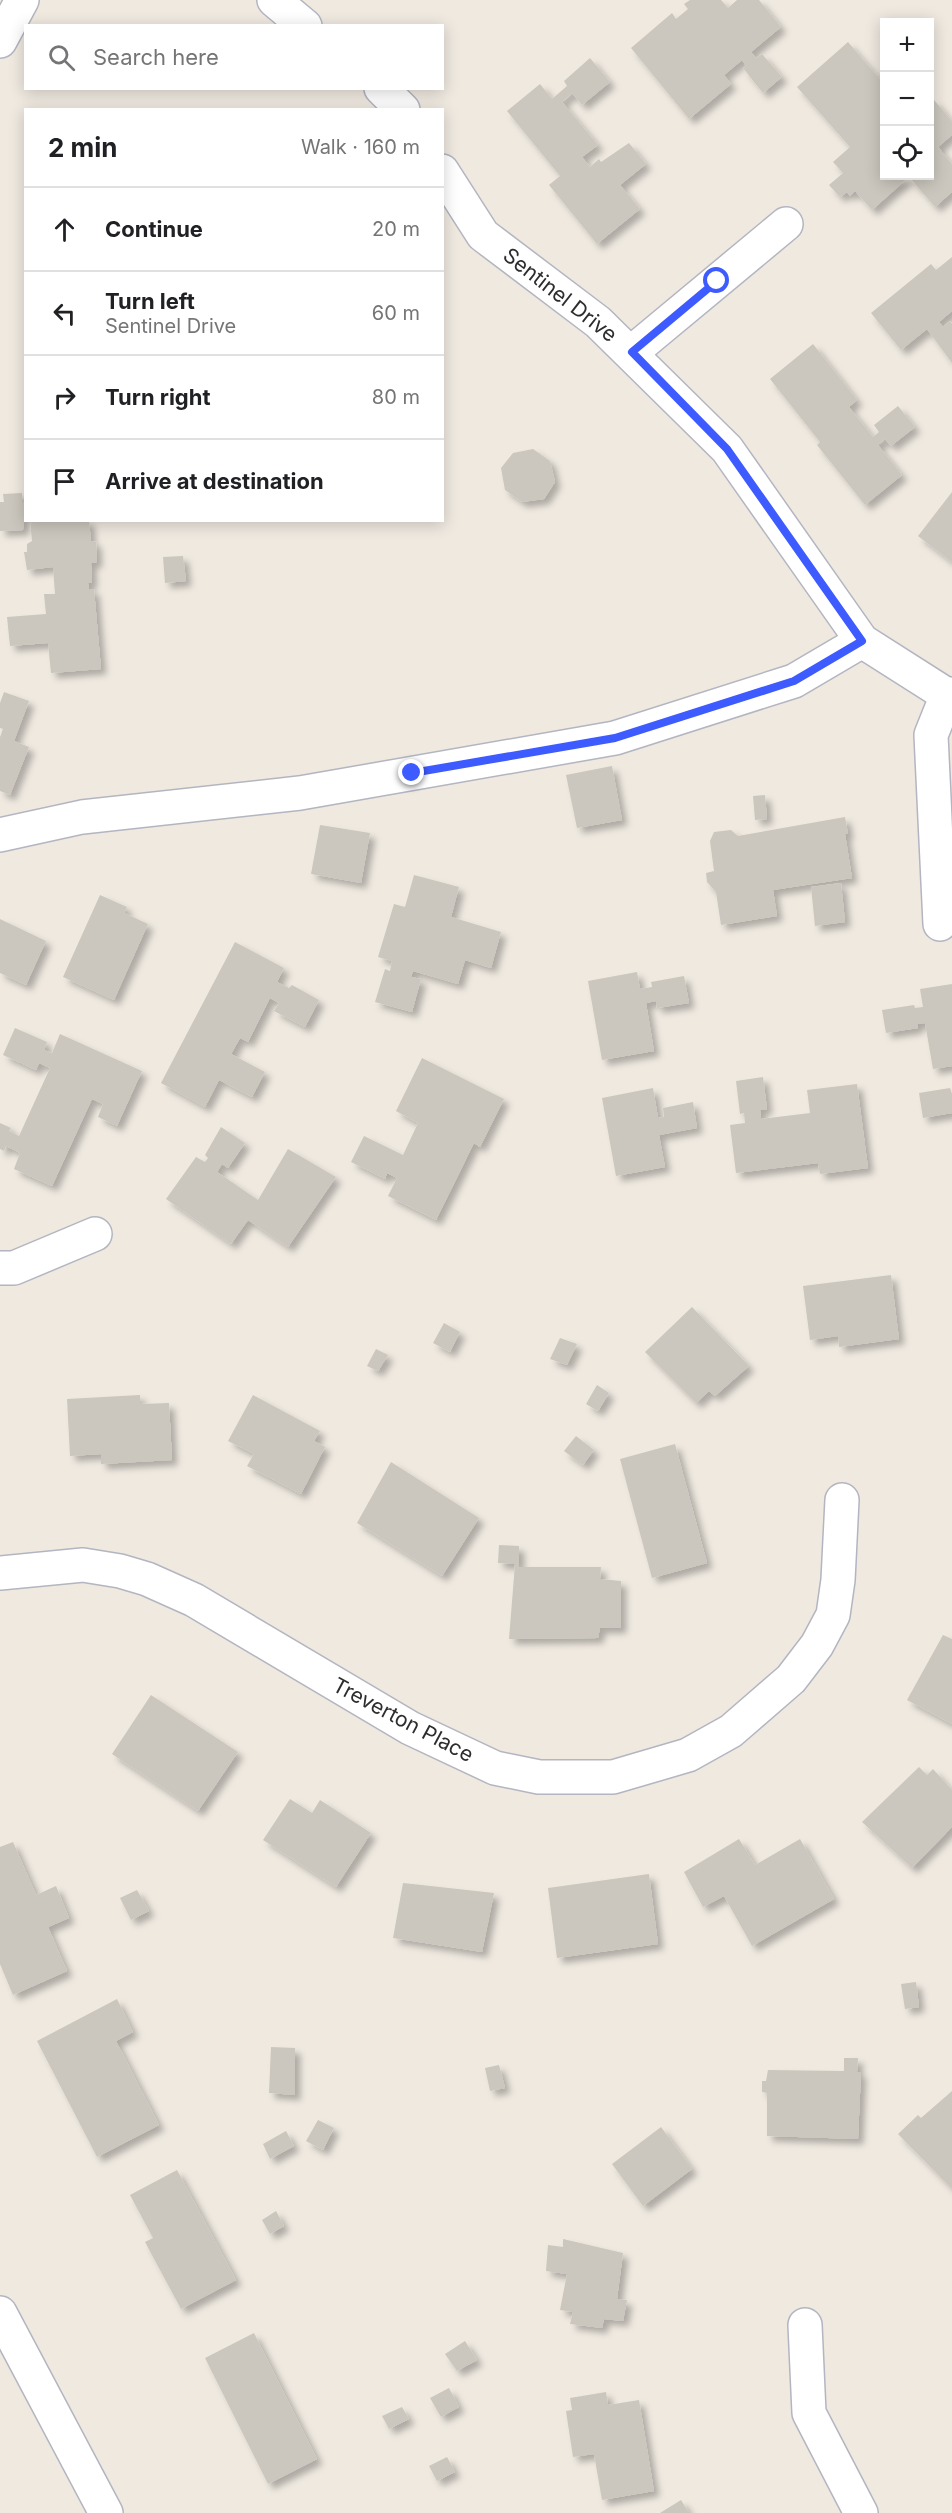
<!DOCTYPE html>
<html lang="en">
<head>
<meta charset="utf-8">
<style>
  body { margin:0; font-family:Inter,sans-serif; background:#f2f2f2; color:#202124 }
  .controls { position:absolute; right:18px; top:18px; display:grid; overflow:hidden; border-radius:0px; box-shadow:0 3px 15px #0003 }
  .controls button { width:54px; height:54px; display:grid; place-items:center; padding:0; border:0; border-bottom:2px solid #e0e0e0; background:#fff; color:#202124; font:30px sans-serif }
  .stop { position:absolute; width:18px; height:18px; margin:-14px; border:4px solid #3d5bff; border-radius:50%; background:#fff }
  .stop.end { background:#3d5bff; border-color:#fff; box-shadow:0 2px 6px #0008 }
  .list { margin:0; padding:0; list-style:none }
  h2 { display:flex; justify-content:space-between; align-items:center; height:78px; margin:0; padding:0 24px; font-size:26px }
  h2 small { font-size:20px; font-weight:400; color:#757577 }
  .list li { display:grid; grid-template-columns:39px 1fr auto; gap:18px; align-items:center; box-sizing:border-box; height:84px; padding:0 24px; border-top:2px solid #e0e0e0 }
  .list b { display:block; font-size:22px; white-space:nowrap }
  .list p { margin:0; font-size:20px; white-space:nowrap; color:#757577 }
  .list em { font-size:20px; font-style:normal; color:#757577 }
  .icon { flex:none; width:33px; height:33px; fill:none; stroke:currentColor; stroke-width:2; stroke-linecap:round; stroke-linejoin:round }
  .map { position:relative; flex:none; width:952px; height:2513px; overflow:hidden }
  .search { position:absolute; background:#fff; box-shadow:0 3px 15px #0003; left:24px; top:24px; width:420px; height:66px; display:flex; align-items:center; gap:15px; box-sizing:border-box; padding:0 21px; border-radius:0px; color:#757577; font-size:22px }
  .panel { position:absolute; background:#fff; box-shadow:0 3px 15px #0003; left:24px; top:108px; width:420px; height:414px; border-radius:0px }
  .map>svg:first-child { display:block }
  .building { fill:#cbc7be; filter:url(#shadow) }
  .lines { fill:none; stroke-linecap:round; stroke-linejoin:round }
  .minor-casing { stroke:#b3b5c1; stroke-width:36 }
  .minor { stroke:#fff; stroke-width:33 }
  .route { stroke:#3d5bff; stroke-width:8 }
  .labels { text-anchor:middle; stroke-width:4.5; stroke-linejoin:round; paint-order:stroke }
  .street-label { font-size:21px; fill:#2d2d2d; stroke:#fff }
</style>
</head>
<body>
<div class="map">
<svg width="952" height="2513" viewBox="0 0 952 2513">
  <defs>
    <filter id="shadow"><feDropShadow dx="5.5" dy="5.5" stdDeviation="3" flood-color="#0004"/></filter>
  </defs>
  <rect width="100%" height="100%" fill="#efe9e0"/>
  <g class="building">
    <path d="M 690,0 L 721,0 L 728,8 L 737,0 L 759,0 L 781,27 L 751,52 L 756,58 L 762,54 L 782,77 L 763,93 L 743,68 L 746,66 L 742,60 L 724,75 L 731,84 L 689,119 L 631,48 L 672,13 L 676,19 L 688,9 L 684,4 Z"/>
    <path d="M 848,42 L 884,84 L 884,176 L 930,176 L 930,103 L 934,100 L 952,121 L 952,135 L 938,147 L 952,164 L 952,192 L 935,207 L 909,177 L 872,210 L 855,191 L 850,196 L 847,192 L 840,197 L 829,185 L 843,173 L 833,162 L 850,147 L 797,87 Z"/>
    <path d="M 590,58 L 610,82 L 582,105 L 572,93 L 562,102 L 598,145 L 582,157 L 590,167 L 599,159 L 601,162 L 629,143 L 646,164 L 620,185 L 640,209 L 597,244 L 549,185 L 560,176 L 507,111 L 540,84 L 552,99 L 567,86 L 564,81 Z"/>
    <path d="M 952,257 L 952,311 L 939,322 L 943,327 L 950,321 L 952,324 L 952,363 L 927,329 L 901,350 L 871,313 L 931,264 L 936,270 Z"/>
    <path d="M 813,344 L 857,400 L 849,407 L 873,437 L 879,432 L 874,425 L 898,406 L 915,427 L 891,446 L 885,439 L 878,445 L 902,475 L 865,505 L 817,445 L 820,442 L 770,379 Z"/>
    <path d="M 533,449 L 550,461 L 555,482 L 544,499 L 522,502 L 505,490 L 501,468 L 513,453 Z"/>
    <path d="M 952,492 L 952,562 L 918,536 Z"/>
    <path d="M 22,493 L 22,502 L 26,502 L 23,530 L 0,531 L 0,502 L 4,502 L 3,494 Z"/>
    <path d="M 30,520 L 89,520 L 91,541 L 96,542 L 97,562 L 91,563 L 92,583 L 88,583 L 89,590 L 94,589 L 101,669 L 51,673 L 48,643 L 10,646 L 7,617 L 46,614 L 44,594 L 55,594 L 53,567 L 27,570 L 24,552 L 27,552 L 27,544 L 32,541 Z"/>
    <path d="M 183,556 L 186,581 L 165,583 L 163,557 Z"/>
    <path d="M 4,692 L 29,701 L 14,741 L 29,747 L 10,795 L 0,791 L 0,737 L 3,729 L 0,728 L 0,703 Z"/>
    <path d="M 612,766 L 622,820 L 577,828 L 566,775 Z"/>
    <path d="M 765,795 L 767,819 L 755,820 L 753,796 Z"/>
    <path d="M 845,817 L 848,834 L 845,834 L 852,878 L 773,890 L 777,916 L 721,925 L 716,892 L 707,882 L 706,873 L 714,871 L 710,841 L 714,832 L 731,830 L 738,836 Z"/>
    <path d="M 320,825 L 370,833 L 361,883 L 311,874 Z"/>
    <path d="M 414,875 L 459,887 L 451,917 L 501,932 L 491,968 L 465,960 L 458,984 L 413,971 L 411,977 L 421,979 L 412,1012 L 375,1002 L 385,969 L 390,971 L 392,961 L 378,957 L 394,904 L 405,907 Z"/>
    <path d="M 841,883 L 845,922 L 815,926 L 811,887 Z"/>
    <path d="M 100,895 L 127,907 L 124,913 L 148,924 L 114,1000 L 63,977 Z"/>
    <path d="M 0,919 L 46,941 L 26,985 L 0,973 Z"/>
    <path d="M 235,942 L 284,968 L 277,982 L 289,988 L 292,985 L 319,1000 L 305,1027 L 274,1011 L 279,1003 L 270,998 L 248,1042 L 240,1038 L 231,1054 L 265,1072 L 252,1097 L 219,1080 L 205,1107 L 161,1083 Z"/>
    <path d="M 637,972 L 640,989 L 652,987 L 651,982 L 684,976 L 689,1003 L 657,1008 L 656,1001 L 646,1003 L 654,1051 L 602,1060 L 588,981 Z"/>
    <path d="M 952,984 L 952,1066 L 933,1069 L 925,1023 L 917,1024 L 918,1028 L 886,1033 L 882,1010 L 914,1005 L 915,1008 L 923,1007 L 920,989 Z"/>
    <path d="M 15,1028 L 47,1042 L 44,1050 L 52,1053 L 60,1034 L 142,1071 L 117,1126 L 98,1117 L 103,1104 L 92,1099 L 52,1186 L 14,1169 L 20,1153 L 6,1146 L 4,1151 L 0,1149 L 0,1123 L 11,1128 L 9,1131 L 19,1136 L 50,1068 L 39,1063 L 36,1070 L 3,1055 Z"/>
    <path d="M 422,1058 L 504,1099 L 480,1147 L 474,1143 L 436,1220 L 388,1196 L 397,1178 L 387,1173 L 385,1179 L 351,1162 L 364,1136 L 403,1155 L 418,1123 L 396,1111 Z"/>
    <path d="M 763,1077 L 767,1109 L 760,1110 L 761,1119 L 810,1113 L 807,1090 L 857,1084 L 868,1168 L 820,1174 L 818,1163 L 736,1173 L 730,1125 L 745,1123 L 744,1113 L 740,1114 L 736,1081 Z"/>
    <path d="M 653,1088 L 658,1118 L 664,1117 L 663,1108 L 693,1102 L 697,1128 L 659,1135 L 665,1167 L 616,1176 L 602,1098 Z"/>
    <path d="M 950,1088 L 952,1094 L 952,1113 L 923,1118 L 919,1093 Z"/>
    <path d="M 221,1127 L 245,1143 L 228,1168 L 222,1164 L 217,1172 L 258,1200 L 288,1149 L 336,1177 L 288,1247 L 248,1220 L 231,1244 L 166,1199 L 196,1157 L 205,1162 L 208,1158 L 205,1155 Z"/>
    <path d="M 891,1275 L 899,1339 L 839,1347 L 838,1336 L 810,1340 L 803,1286 Z"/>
    <path d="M 692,1307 L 749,1366 L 715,1396 L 709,1391 L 696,1403 L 645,1352 Z"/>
    <path d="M 444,1323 L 460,1332 L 450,1352 L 433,1343 Z"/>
    <path d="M 560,1338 L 577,1344 L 567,1365 L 550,1359 Z"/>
    <path d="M 376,1349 L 388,1355 L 378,1371 L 367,1366 Z"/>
    <path d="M 597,1385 L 609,1393 L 598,1411 L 586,1404 Z"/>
    <path d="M 140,1395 L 140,1404 L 169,1403 L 172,1460 L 101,1464 L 101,1454 L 70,1456 L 67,1399 Z"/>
    <path d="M 253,1395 L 320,1431 L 314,1441 L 325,1447 L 301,1494 L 247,1466 L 254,1454 L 228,1441 Z"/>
    <path d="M 576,1436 L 594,1450 L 583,1465 L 564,1451 Z"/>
    <path d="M 675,1444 L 707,1563 L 652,1578 L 620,1459 Z"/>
    <path d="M 391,1462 L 479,1518 L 442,1576 L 357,1523 Z"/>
    <path d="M 499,1545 L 519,1546 L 519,1567 L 601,1567 L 600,1579 L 621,1581 L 621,1628 L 600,1628 L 598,1638 L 509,1639 L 515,1564 L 498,1563 Z"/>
    <path d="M 943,1635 L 952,1639 L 952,1724 L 907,1700 Z"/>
    <path d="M 151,1695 L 238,1752 L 198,1811 L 112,1754 Z"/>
    <path d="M 919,1767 L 927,1775 L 933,1769 L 952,1790 L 952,1827 L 912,1868 L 862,1822 Z"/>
    <path d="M 290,1799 L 312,1813 L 320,1800 L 371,1833 L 336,1887 L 263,1840 Z"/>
    <path d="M 739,1839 L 755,1865 L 800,1839 L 834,1899 L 752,1946 L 724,1896 L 703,1907 L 684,1872 Z"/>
    <path d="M 13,1842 L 36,1895 L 56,1886 L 69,1918 L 48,1927 L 67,1971 L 13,1995 L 0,1964 L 0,1847 Z"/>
    <path d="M 649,1874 L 658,1944 L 557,1958 L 548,1888 Z"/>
    <path d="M 403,1883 L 494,1893 L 482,1952 L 393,1938 Z"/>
    <path d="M 137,1890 L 149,1911 L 131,1920 L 120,1898 Z"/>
    <path d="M 916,1982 L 919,2007 L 905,2009 L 901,1984 Z"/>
    <path d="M 117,1999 L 133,2032 L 116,2041 L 159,2125 L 97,2157 L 37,2041 Z"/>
    <path d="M 271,2047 L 295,2048 L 295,2095 L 269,2093 Z"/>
    <path d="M 844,2058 L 858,2058 L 857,2072 L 861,2072 L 858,2139 L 767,2136 L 767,2093 L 762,2092 L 762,2081 L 766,2081 L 768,2070 L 844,2071 Z"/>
    <path d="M 499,2065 L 505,2088 L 490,2091 L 485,2068 Z"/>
    <path d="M 952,2091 L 952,2189 L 898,2134 L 918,2115 L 921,2118 Z"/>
    <path d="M 318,2120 L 334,2128 L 323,2150 L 306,2141 Z"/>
    <path d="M 661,2127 L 692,2169 L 643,2206 L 612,2164 Z"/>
    <path d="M 286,2131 L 294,2146 L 270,2159 L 263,2144 Z"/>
    <path d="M 177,2170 L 236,2280 L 181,2309 L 145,2242 L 153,2238 L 130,2195 Z"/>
    <path d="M 276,2211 L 284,2226 L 270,2234 L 262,2220 Z"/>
    <path d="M 563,2239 L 623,2253 L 617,2299 L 627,2300 L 623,2321 L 604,2319 L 602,2328 L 570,2324 L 573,2312 L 560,2310 L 567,2274 L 546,2271 L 548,2245 L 563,2247 Z"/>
    <path d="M 254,2333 L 317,2459 L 268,2484 L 205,2358 Z"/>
    <path d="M 465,2341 L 477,2360 L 457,2371 L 445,2354 Z"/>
    <path d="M 449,2388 L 459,2407 L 441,2417 L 430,2398 Z"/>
    <path d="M 606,2392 L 608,2405 L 639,2400 L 654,2491 L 602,2500 L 594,2454 L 573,2457 L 566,2411 L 572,2410 L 570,2398 Z"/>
    <path d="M 402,2407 L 409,2419 L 389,2429 L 382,2416 Z"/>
    <path d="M 447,2457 L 455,2472 L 437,2481 L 429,2466 Z"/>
    <path d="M 681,2500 L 689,2513 L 660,2513 Z"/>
  </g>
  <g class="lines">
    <defs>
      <g id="minor">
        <path d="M 274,0 L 305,26"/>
        <path d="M 0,41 L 22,0"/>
        <path d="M 381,88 L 403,110"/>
        <path d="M 442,171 L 483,235 L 598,322 L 727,449 L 862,641 L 947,695 L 952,694"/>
        <path d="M 632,352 L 786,224"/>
        <path d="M 0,835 L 82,817 L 300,793 L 615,738 L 794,681 L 862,641"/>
        <path d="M 940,924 L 931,735 L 947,695"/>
        <path d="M 0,1268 L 14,1268 L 95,1234"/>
        <path d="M 0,1573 L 83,1565 L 120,1571 L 147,1579 L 194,1600 L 410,1728 L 495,1768 L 539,1777 L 613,1777 L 688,1755 L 731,1731 L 791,1679 L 817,1645 L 833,1615 L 838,1580 L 842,1500"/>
        <path d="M 0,2313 L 106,2513"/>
        <path d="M 805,2325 L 809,2413 L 861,2513"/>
      </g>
    </defs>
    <use href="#minor" class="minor-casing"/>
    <use href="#minor" class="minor"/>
  </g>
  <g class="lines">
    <path class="route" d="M 412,773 L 615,738 L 794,681 L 862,641 L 727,449 L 632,352 L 717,281"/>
  </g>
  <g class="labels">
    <g class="street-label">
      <text transform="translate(560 295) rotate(38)" y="7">Sentinel Drive</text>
      <text transform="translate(403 1720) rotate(28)" y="7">Treverton Place</text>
    </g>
  </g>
</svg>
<div class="controls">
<button>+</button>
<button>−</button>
<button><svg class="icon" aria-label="locate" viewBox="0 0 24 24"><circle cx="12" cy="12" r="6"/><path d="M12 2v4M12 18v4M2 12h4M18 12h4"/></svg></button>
</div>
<div class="stop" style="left:717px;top:281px"></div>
<div class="stop end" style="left:412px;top:773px"></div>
<div class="search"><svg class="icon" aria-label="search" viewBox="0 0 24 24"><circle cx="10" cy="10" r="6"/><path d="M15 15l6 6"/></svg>Search here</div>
<section class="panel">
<h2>2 min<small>Walk · 160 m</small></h2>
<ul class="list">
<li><svg class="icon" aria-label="ahead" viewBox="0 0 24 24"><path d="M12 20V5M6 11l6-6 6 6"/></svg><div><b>Continue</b></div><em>20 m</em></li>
<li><svg class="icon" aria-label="left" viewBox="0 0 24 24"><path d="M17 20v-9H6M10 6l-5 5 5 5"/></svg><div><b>Turn left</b><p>Sentinel Drive</p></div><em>60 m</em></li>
<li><svg class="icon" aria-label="right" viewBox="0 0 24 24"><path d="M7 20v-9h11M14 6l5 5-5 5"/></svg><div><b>Turn right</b></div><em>80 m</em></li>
<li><svg class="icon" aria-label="arrive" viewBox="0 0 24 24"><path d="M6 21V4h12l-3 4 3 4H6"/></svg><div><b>Arrive at destination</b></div></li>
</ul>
</section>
</div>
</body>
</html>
